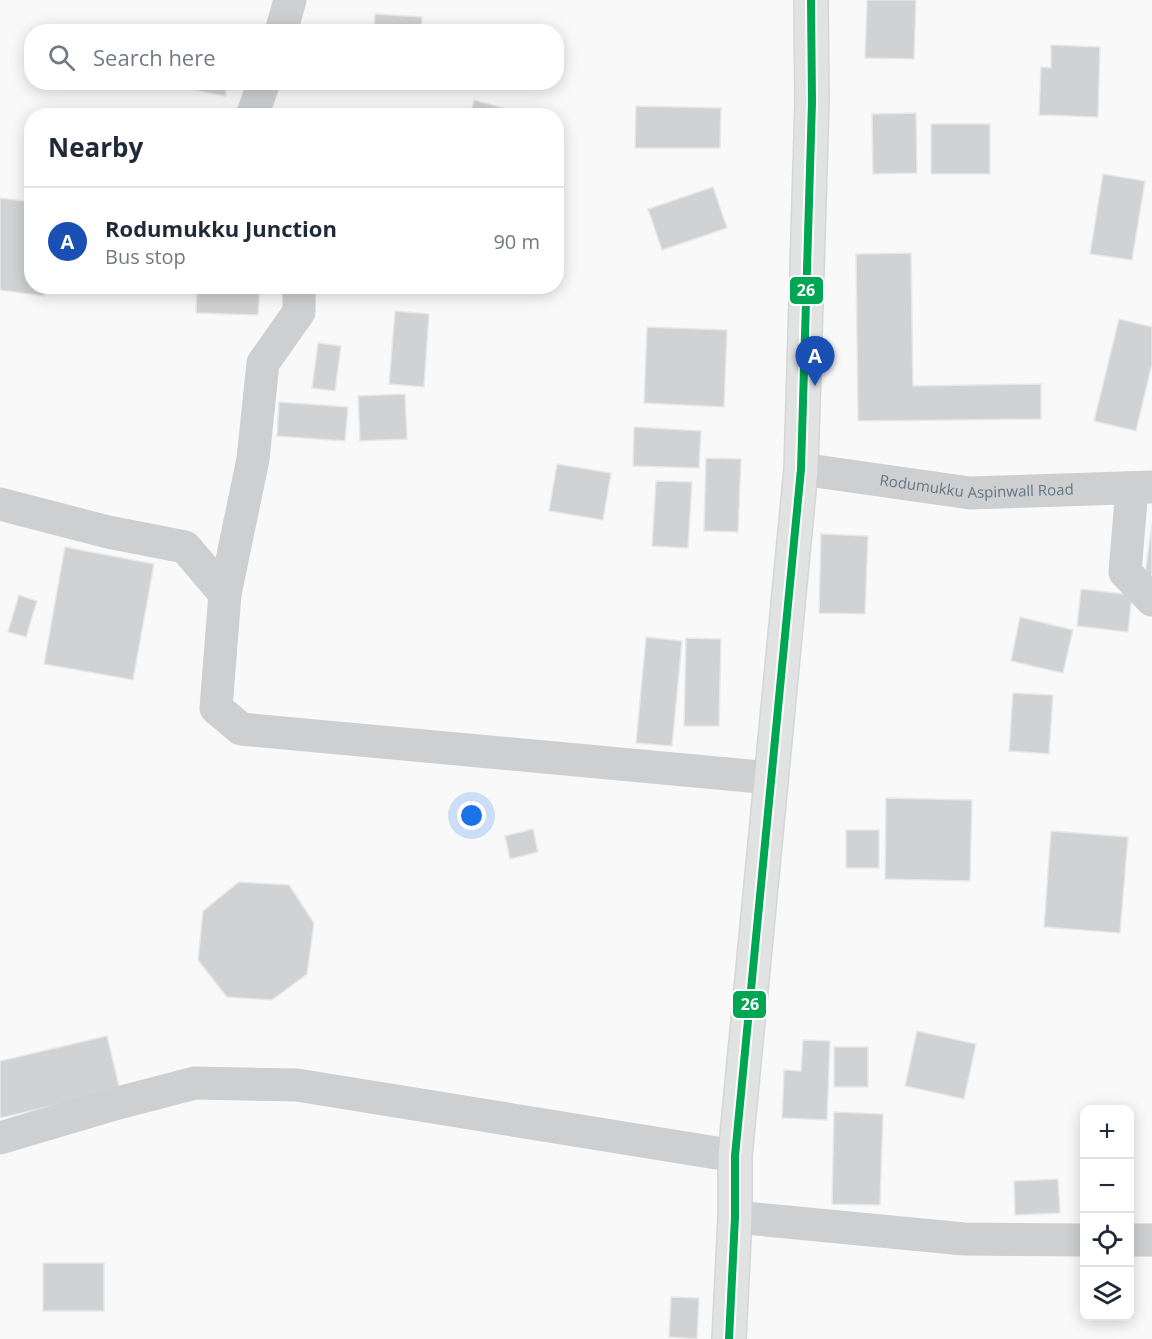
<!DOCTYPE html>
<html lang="en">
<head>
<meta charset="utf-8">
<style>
  body { margin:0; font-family:"Open Sans",sans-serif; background:#f2f2f3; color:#1f2937 }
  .controls { position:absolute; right:18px; bottom:18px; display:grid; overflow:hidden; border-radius:12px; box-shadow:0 3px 15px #0003 }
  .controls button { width:54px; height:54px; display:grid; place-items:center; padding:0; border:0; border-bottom:2px solid #e0e1e3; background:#fff; color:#1f2937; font:30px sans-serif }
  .you { position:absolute; left:472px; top:816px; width:21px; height:21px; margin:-15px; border:4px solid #fff; border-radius:50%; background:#1a73e8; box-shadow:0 0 0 9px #1a73e833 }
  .badge { display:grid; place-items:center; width:39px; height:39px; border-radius:50%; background:#7c3aed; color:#fff; font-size:20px; font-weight:700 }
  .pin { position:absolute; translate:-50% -50px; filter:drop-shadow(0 2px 3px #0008) }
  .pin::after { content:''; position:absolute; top:32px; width:21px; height:18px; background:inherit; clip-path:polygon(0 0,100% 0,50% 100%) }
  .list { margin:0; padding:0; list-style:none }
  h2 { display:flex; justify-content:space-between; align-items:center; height:78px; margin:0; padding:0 24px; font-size:26px }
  h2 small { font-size:20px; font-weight:400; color:#747a83 }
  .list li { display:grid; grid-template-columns:39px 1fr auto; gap:18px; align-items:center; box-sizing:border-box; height:108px; padding:0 24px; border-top:2px solid #e0e1e3 }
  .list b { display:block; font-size:22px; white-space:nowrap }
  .list p { margin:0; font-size:20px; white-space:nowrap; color:#747a83 }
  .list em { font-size:20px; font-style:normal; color:#747a83 }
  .icon { flex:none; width:33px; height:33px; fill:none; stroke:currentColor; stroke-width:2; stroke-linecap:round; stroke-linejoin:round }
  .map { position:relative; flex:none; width:1152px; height:1339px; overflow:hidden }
  .search { position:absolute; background:#fff; box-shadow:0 3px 15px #0003; left:24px; top:24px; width:540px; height:66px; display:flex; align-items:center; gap:15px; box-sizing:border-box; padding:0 21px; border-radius:24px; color:#747a83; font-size:22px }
  .panel { position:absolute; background:#fff; box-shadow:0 3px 15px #0003; left:24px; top:108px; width:540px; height:186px; border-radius:24px }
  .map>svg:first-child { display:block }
  .building { fill:#d0d2d3; stroke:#e8e8e8; stroke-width:1.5 }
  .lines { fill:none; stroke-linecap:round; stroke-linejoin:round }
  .major-casing { stroke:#d5d6d7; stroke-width:36 }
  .minor { stroke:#cecfd0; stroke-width:33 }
  .major { stroke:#e1e2e2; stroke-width:33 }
  .bus-1-casing { stroke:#fff; stroke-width:12 }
  .bus-1 { stroke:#00a651; stroke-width:8 }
  .labels { text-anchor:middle; stroke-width:6; stroke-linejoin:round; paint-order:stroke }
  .street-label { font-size:15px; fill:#657683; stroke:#fff }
  .line-badge { stroke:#fff; stroke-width:2 }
  .badge-label { font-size:16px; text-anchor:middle; font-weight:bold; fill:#fff }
</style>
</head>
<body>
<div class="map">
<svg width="1152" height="1339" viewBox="0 0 1152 1339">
  <rect width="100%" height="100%" fill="#f9f9f9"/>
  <g class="building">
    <path d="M 867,0 L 916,0 L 914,59 L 865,58 Z"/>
    <path d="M 375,14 L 422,17 L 421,32 L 374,32 Z"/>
    <path d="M 1051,45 L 1100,47 L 1098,117 L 1039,115 L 1041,67 L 1051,68 Z"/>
    <path d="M 174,82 L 228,82 L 225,96 L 174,86 Z"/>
    <path d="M 474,100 L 532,116 L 470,116 Z"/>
    <path d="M 636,106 L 721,108 L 720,148 L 635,148 Z"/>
    <path d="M 916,113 L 917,173 L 873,174 L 872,114 Z"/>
    <rect x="931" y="124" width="59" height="50"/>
    <path d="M 1103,174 L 1145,181 L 1132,260 L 1090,254 Z"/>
    <path d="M 713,187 L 727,228 L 662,250 L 648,209 Z"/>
    <path d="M 0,198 L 32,202 L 32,286 L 45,286 L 44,296 L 0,290 Z"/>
    <path d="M 911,253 L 913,386 L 1041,384 L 1041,419 L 858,421 L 856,254 Z"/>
    <path d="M 197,286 L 260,286 L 258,315 L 196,313 Z"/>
    <path d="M 395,311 L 429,314 L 424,387 L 389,384 Z"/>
    <path d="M 1119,319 L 1152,327 L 1152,364 L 1136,431 L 1094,421 Z"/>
    <path d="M 647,327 L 727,330 L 724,407 L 644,403 Z"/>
    <path d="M 318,343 L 341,346 L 335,391 L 312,388 Z"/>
    <path d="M 405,394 L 407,439 L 360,441 L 358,396 Z"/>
    <path d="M 279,402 L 348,407 L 345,441 L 277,436 Z"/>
    <path d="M 634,427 L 701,431 L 699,468 L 633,466 Z"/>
    <path d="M 706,458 L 741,459 L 738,532 L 704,531 Z"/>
    <path d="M 557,464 L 611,473 L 603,520 L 549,511 Z"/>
    <path d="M 656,481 L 692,482 L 688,548 L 652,546 Z"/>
    <path d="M 1152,523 L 1152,575 L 1145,575 Z"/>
    <path d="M 821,534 L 868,536 L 865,614 L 819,613 Z"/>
    <path d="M 65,547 L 154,564 L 133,680 L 44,664 Z"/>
    <path d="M 1081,589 L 1132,595 L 1128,632 L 1077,626 Z"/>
    <path d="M 19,595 L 37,601 L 26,637 L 8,632 Z"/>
    <path d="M 1020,617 L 1073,630 L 1063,673 L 1011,661 Z"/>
    <path d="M 646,637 L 682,641 L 672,746 L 636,743 Z"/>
    <path d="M 686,638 L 721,639 L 719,726 L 684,726 Z"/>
    <path d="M 1013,693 L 1053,695 L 1049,754 L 1009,751 Z"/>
    <path d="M 886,798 L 972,800 L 970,881 L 885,879 Z"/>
    <path d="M 533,829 L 538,852 L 510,859 L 505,836 Z"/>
    <rect x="846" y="830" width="33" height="38"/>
    <path d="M 1051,831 L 1128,837 L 1120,933 L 1044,927 Z"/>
    <path d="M 239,882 L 289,885 L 314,923 L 307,974 L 272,1000 L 227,997 L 198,960 L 203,911 Z"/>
    <path d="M 917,1031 L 976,1044 L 964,1099 L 905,1086 Z"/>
    <path d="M 107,1036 L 120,1090 L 0,1118 L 0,1061 Z"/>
    <path d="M 803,1040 L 830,1041 L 827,1120 L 782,1118 L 784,1070 L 801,1071 Z"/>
    <rect x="834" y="1047" width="34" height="40"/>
    <path d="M 834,1112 L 883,1114 L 880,1205 L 832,1204 Z"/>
    <path d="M 1058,1179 L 1060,1213 L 1015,1215 L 1014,1181 Z"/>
    <rect x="43" y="1263" width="61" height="48"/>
    <path d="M 671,1297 L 699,1298 L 697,1339 L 669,1337 Z"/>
  </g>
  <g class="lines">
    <defs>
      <path id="major" d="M 729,1339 L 735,1217 L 735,1156 L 801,469 L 812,102 L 811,0"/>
    </defs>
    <use href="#major" class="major-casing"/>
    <g class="minor">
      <path d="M 281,32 L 290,0"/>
      <path d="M 252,116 L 264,82"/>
      <path id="s1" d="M 801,469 L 970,493 L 1152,487"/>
      <path d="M 1132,488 L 1125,572 L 1152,600"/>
      <path d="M 0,504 L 108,532 L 185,547 L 225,594 L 216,708 L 241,729 L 771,778"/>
      <path d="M 225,594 L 253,459 L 263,363 L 299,312 L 299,286"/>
      <path d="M 0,1138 L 118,1103 L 195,1083 L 297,1085 L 735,1156"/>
      <path d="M 735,1217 L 964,1239 L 1084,1240"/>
      <path d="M 1130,1240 L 1152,1240"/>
    </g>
    <use href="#major" class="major"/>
    <defs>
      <path id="bus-1" d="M 729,1339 L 735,1217 L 735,1156 L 801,469 L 812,102 L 811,0"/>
    </defs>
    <use href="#bus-1" class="bus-1-casing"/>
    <use href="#bus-1" class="bus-1"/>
  </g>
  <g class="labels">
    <g class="street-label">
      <text dy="5" stroke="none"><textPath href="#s1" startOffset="177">Rodumukku Aspinwall Road</textPath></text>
    </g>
  </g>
  <g class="line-badge">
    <rect x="789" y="276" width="35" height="29" rx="6" fill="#00a651"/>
    <rect x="732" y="990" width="35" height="29" rx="6" fill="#00a651"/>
  </g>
  <g class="badge-label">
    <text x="806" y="296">26</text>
    <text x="750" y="1010">26</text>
  </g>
</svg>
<div class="controls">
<button>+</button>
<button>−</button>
<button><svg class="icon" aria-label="locate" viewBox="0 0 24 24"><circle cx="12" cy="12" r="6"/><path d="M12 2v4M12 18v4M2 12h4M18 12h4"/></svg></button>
<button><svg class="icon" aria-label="layers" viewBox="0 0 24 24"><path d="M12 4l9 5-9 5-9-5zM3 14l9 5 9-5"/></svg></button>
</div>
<div class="you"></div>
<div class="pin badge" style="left:815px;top:386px;background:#1a4fb4">A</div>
<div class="search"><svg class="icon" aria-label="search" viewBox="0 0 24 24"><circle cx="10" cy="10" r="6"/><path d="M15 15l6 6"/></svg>Search here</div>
<section class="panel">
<h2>Nearby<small></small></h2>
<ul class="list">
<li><span class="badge" style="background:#1a4fb4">A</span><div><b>Rodumukku Junction</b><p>Bus stop</p></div><em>90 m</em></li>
</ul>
</section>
</div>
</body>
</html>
